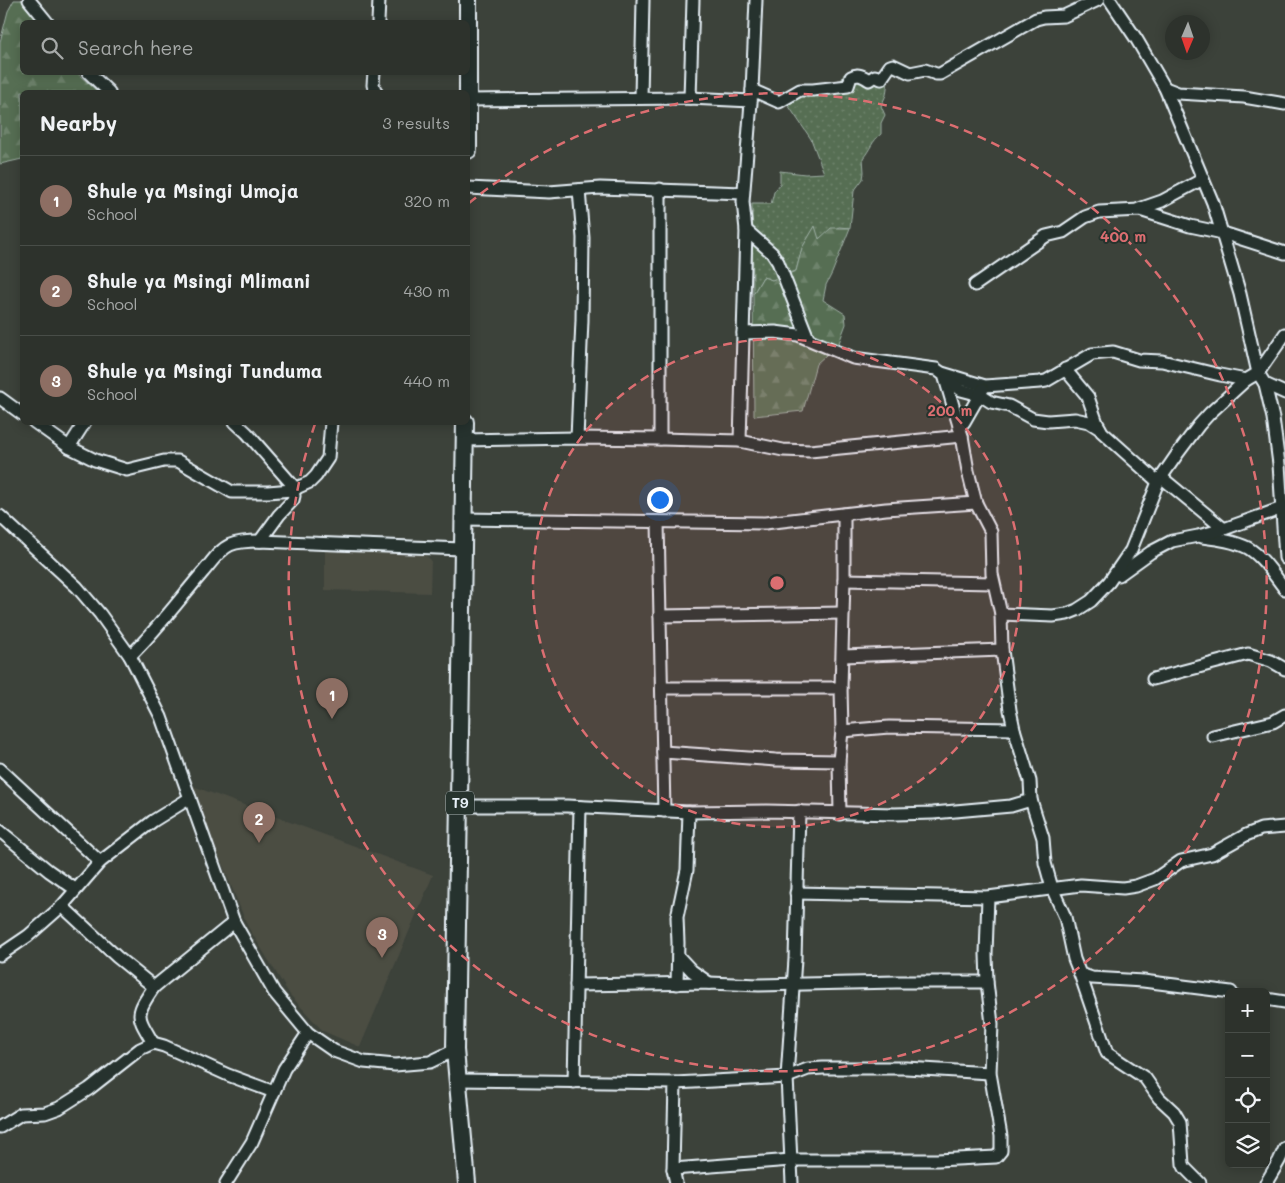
<!DOCTYPE html>
<html lang="en">
<head>
<meta charset="utf-8">
<style>
  body { margin:0; font-family:Mali,sans-serif; background:#353a34; color:#f1f3f6 }
  .controls { position:absolute; right:15px; bottom:15px; display:grid; overflow:hidden; border-radius:8px; box-shadow:0 2px 12px #0003 }
  .controls button { width:45px; height:45px; display:grid; place-items:center; padding:0; border:0; border-bottom:1px solid #484d48; background:#2d322c; color:#f1f3f6; font:25px sans-serif }
  .compass { position:absolute; left:1165px; top:15px; width:45px; height:45px; border-radius:50%; background:#2d322c; box-shadow:0 2px 12px #0003; rotate:182deg }
  .you { position:absolute; left:659px; top:499px; width:18px; height:18px; margin:-12px; border:4px solid #fff; border-radius:50%; background:#1a73e8; box-shadow:0 0 0 8px #1a73e833 }
  .badge { display:grid; place-items:center; width:32px; height:32px; border-radius:50%; background:#8bbbb9; color:#fff; font-size:16px; font-weight:700 }
  .pin { position:absolute; translate:-50% -41px; filter:drop-shadow(0 1px 2px #0008) }
  .pin::after { content:''; position:absolute; top:26px; width:18px; height:15px; background:inherit; clip-path:polygon(0 0,100% 0,50% 100%) }
  .list { margin:0; padding:0; list-style:none }
  h2 { display:flex; justify-content:space-between; align-items:center; height:65px; margin:0; padding:0 20px; font-size:21px }
  h2 small { font-size:16px; font-weight:400; color:#a7aaa9 }
  .list li { display:grid; grid-template-columns:32px 1fr auto; gap:15px; align-items:center; box-sizing:border-box; height:90px; padding:0 20px; border-top:1px solid #484d48 }
  .list b { display:block; font-size:19px; white-space:nowrap }
  .list p { margin:0; font-size:16px; white-space:nowrap; color:#a7aaa9 }
  .list em { font-size:16px; font-style:normal; color:#a7aaa9 }
  .icon { flex:none; width:28px; height:28px; fill:none; stroke:currentColor; stroke-width:2; stroke-linecap:round; stroke-linejoin:round }
  .map { position:relative; flex:none; width:1285px; height:1183px; overflow:hidden }
  .search { position:absolute; background:#2d322c; box-shadow:0 2px 12px #0003; left:20px; top:20px; width:450px; height:55px; display:flex; align-items:center; gap:12px; box-sizing:border-box; padding:0 18px; border-radius:8px; color:#a7aaa9; font-size:19px }
  .panel { position:absolute; background:#2d322c; box-shadow:0 2px 12px #0003; left:20px; top:90px; width:450px; height:335px; border-radius:8px }
  .map>svg:first-child { display:block }
  .built { fill:#4b4d43 }
  .grass { fill:url(#grass-dots); stroke:#9fb0a6 }
  .forest { fill:url(#forest-firs); stroke:#9fb0a6 }
  .lines { fill:none; stroke-linecap:round; stroke-linejoin:round }
  .minor-casing { stroke:#e8f1f8; stroke-width:15 }
  .highway-casing { stroke:#e8f1f8; stroke-width:20 }
  .minor { stroke:#26332d; stroke-width:11 }
  .highway { stroke:#26332d; stroke-width:16 }
  .ring { fill:none; stroke:#dc6e71; stroke-width:2.5; stroke-dasharray:9 6 }
  .labels { text-anchor:middle; stroke-width:4; stroke-linejoin:round; paint-order:stroke }
  .shield { fill:#26332d; stroke:#aeb8bb; stroke-width:1 }
  .shield-label { font-size:14px; font-weight:bold; fill:#e8f1f8 }
  .centre { fill:#dc6e71; stroke:#26332d; stroke-width:2.5 }
  .ring-label { font-size:15px; text-anchor:middle; font-weight:bold; fill:#dc6e71; stroke:#26332d; stroke-width:4; stroke-linejoin:round; paint-order:stroke }
</style>
</head>
<body>
<div class="map">
<svg width="1285" height="1183" viewBox="0 0 1285 1183">
  <defs>
    <pattern id="grass-dots" width="8" height="8" patternUnits="userSpaceOnUse" patternTransform="scale(1.25)"><rect width="8" height="8" fill="#566e53"/><path d="M2 2h.1M6 6h.1" fill="none" stroke="#6e836c" stroke-width="1.8" stroke-linecap="round"/></pattern>
    <pattern id="forest-firs" width="22" height="20" patternUnits="userSpaceOnUse" patternTransform="scale(1.25)"><rect width="22" height="20" fill="#566e53"/><path d="M5 1l3.5 6h-7zM16 11l3.5 6h-7z" fill="#6e836c"/></pattern>
  </defs>
  <rect width="100%" height="100%" fill="#3c423a"/>
  <filter id="ink" filterUnits="userSpaceOnUse"><feTurbulence type="fractalNoise" baseFrequency=".02" numOctaves="2"/><feDisplacementMap in="SourceGraphic" scale="10" xChannelSelector="R" yChannelSelector="G"/><feConvolveMatrix kernelMatrix="1 2 1 2 8 2 1 2 1" color-interpolation-filters="sRGB"/></filter>
  <g filter="url(#ink)">
    <g class="built">
      <path d="M 325,551 L 424,554 L 431,560 L 430,593 L 325,590 Z"/>
      <path d="M 190,785 L 433,875 L 360,1047 L 323,1031 L 290,995 L 248,927 Z"/>
    </g>
    <path class="grass" d="M 857,68 L 879,84 L 888,81 L 886,95 L 881,106 L 885,115 L 881,123 L 881,134 C 872,141 870,150 863,158 L 864,172 L 863,179 L 854,191 L 850,228 L 839,227 L 818,239 L 815,227 L 802,248 L 796,271 L 772,280 L 763,277 L 753,294 L 752,204 L 771,204 L 774,192 L 780,184 L 780,171 L 805,174 L 824,173 L 811,139 L 786,102 C 803,93 820,80 840,84 L 844,74 Z"/>
    <g class="forest">
      <path d="M 14,0 L 26,0 L 42,22 L 22,22 L 22,72 L 77,73 L 98,92 L 22,92 L 22,159 L 0,164 L 0,42 L 8,11 Z"/>
      <path d="M 815,226 L 819,239 L 831,228 L 850,228 L 832,273 L 826,285 L 823,300 L 845,314 L 846,324 L 837,348 L 826,355 L 816,364 L 803,411 L 754,416 L 753,294 L 763,277 L 772,280 L 796,271 L 802,248 Z"/>
    </g>
    <g class="lines">
      <defs>
        <g id="minor">
          <path d="M 29,0 L 47,22"/>
          <path d="M 1110,0 L 1137,40 L 1165,88 L 1213,203 L 1240,294 L 1258,373 L 1265,384 L 1273,418 L 1279,464 L 1285,558"/>
          <path d="M 378,22 L 379,0"/>
          <path d="M 88,72 L 109,92"/>
          <path d="M 374,72 L 373,85 L 376,92"/>
          <path d="M 1165,88 L 1178,93 L 1244,97 L 1285,104"/>
          <path d="M 752,90 L 779,102 L 800,90 L 813,90 L 848,86 L 851,77 C 858,73 863,76 869,80 L 875,76 L 881,79 L 890,66 L 893,65 L 910,73 L 925,70 L 936,74 L 940,74 L 1036,19 L 1044,17 L 1064,16 L 1098,0"/>
          <path d="M 641,98 L 643,0"/>
          <path d="M 690,98 L 693,0"/>
          <path d="M 468,100 L 690,98 L 751,101"/>
          <path d="M 468,188 L 549,192 L 600,188 L 743,193"/>
          <path d="M 660,189 L 660,439"/>
          <path d="M 1139,209 L 1162,201 L 1203,179"/>
          <path d="M 746,230 L 772,253 L 778,262 L 808,338"/>
          <path d="M 975,285 L 1046,236 L 1063,232 L 1085,217 L 1099,212 L 1140,210 L 1190,226 L 1223,233 L 1285,253"/>
          <path d="M 743,333 L 775,332 L 798,335 L 853,358 L 936,369 L 944,375 L 962,436 L 968,471 L 976,503 L 991,532 L 992,574 L 1001,614 L 1002,650 L 1010,710 L 1014,729 L 1030,781 L 1031,800 L 1043,838 L 1045,863 L 1052,888 L 1065,917 L 1074,959 L 1080,974 L 1092,978 L 1143,981 L 1231,992"/>
          <path d="M 1065,369 L 1088,397 L 1097,423 L 1102,432 L 1158,482"/>
          <path d="M 942,373 L 985,386 L 1040,382 L 1046,381 L 1092,354 L 1113,352 L 1139,360 L 1162,361 L 1220,375 L 1246,380"/>
          <path d="M 946,378 L 961,390 L 980,395 L 991,402 L 1009,406 L 1033,419 L 1048,421 L 1075,419 L 1089,422 L 1100,429"/>
          <path d="M 1265,384 L 1285,393"/>
          <path d="M 0,398 L 22,414"/>
          <path d="M 34,422 L 69,447 L 95,460 L 127,470 L 164,461 L 178,461 L 232,492 L 268,492 L 292,490 L 310,482 L 316,476 L 328,458 L 331,422"/>
          <path d="M 235,422 L 247,433 L 296,489"/>
          <path d="M 959,427 L 964,422 L 983,389"/>
          <path d="M 577,438 L 582,320 L 583,238 L 579,190"/>
          <path d="M 464,440 L 577,438 L 660,439 L 740,441 L 783,450 L 810,451 L 962,436"/>
          <path d="M 740,441 L 746,230 L 743,202 L 752,90 L 756,0"/>
          <path d="M 69,447 L 85,422"/>
          <path d="M 1161,477 L 1224,529"/>
          <path d="M 0,516 L 77,587 L 100,614 L 130,656 L 161,717 L 234,922 L 274,992 L 308,1033 L 334,1051 L 364,1062 L 395,1065 L 430,1062 L 455,1050"/>
          <path d="M 462,519 L 765,523 L 886,509 L 976,503"/>
          <path d="M 658,522 L 664,811"/>
          <path d="M 1202,537 C 1217,539 1234,541 1248,548 C 1263,557 1274,575 1285,589"/>
          <path d="M 260,541 L 279,515 L 293,500 L 294,496 L 292,490"/>
          <path d="M 1119,575 L 1151,552 L 1172,541 L 1198,536 L 1224,529 L 1285,507"/>
          <path d="M 844,580 L 993,583"/>
          <path d="M 1001,614 L 1053,616 L 1067,614 L 1077,610 L 1091,601 L 1109,582 L 1131,550 L 1158,482 L 1178,453 L 1199,425 L 1210,413 L 1246,380 L 1258,373 L 1285,334"/>
          <path d="M 660,616 L 843,613"/>
          <path d="M 130,656 C 157,630 179,600 203,572 C 211,563 219,550 230,545 C 239,541 251,541 260,541 L 462,549"/>
          <path d="M 843,656 L 1002,650"/>
          <path d="M 1153,679 L 1248,654 L 1271,661 L 1285,669"/>
          <path d="M 662,688 L 841,688"/>
          <path d="M 842,731 L 889,727 L 1014,729"/>
          <path d="M 1213,736 L 1273,722 L 1285,715"/>
          <path d="M 663,752 L 776,760 L 839,761"/>
          <path d="M 0,769 L 100,862"/>
          <path d="M 460,806 L 567,806 L 689,812 L 767,811 L 895,814 L 933,813 L 1011,806 L 1031,800"/>
          <path d="M 840,814 L 839,761 L 842,731 L 841,688 L 844,580 L 844,514"/>
          <path d="M 0,831 L 49,871 L 75,889"/>
          <path d="M 796,893 L 988,897 L 1081,885 L 1123,888 L 1136,886 L 1155,879 L 1181,861 L 1212,854 L 1246,835 L 1261,829 L 1285,827"/>
          <path d="M 62,906 L 117,957 L 154,987"/>
          <path d="M 0,955 L 28,936 L 62,906 L 100,862 L 153,821 L 190,798"/>
          <path d="M 678,956 L 692,971 L 709,983"/>
          <path d="M 1080,974 L 1107,1053 L 1145,1078 L 1159,1098 L 1174,1112 L 1180,1122 L 1183,1164 L 1185,1168 L 1200,1183"/>
          <path d="M 677,984 L 678,943 L 677,917 L 687,870 L 689,812"/>
          <path d="M 576,985 L 709,983 L 759,985 L 896,982 L 987,982"/>
          <path d="M 1266,999 L 1285,1002"/>
          <path d="M 153,1043 C 137,1015 134,1016 154,987 L 234,922"/>
          <path d="M 458,1080 L 675,1083 L 673,1169 L 676,1183"/>
          <path d="M 574,1082 L 580,807"/>
          <path d="M 675,1083 L 787,1077 L 808,1069 L 823,1068 L 906,1068 L 990,1073"/>
          <path d="M 0,1127 L 21,1114 L 45,1113 L 59,1108 L 89,1089 L 140,1049 L 153,1043 L 164,1046 L 228,1075 L 274,1092"/>
          <path d="M 673,1169 L 791,1160 L 937,1160 L 996,1157 L 1001,1151 L 1001,1136 L 990,1073 L 992,1024 L 987,982 L 986,954 L 988,897"/>
          <path d="M 226,1183 L 252,1142 L 284,1069 L 308,1033"/>
          <path d="M 792,1183 L 787,1077 L 795,959 L 799,811"/>
          <path d="M 1266,1183 L 1279,1161 L 1285,1148"/>
        </g>
        <g id="highway">
          <path d="M 468,150 L 468,0"/>
          <path d="M 465,422 L 455,1050 L 467,1183"/>
        </g>
      </defs>
      <use href="#minor" class="minor-casing"/>
      <use href="#highway" class="highway-casing"/>
      <use href="#minor" class="minor"/>
      <use href="#highway" class="highway"/>
    </g>
  </g>
  <circle cx="777" cy="583" r="244" fill="#dc6e71" fill-opacity=".12"/>
  <g class="ring">
    <circle cx="777" cy="583" r="244"/>
    <path d="M469 203A489 489 0 1 1 315 424"/>
  </g>
  <g class="labels">
    <rect class="shield" x="446" y="791.5" width="28" height="23" rx="4"/>
    <g class="shield-label">
      <text x="460" y="808">T9</text>
    </g>
  </g>
  <circle cx="777" cy="583" r="8" class="centre"/>
  <g class="ring-label">
    <text x="1123" y="242">400 m</text>
    <text x="950" y="416">200 m</text>
  </g>
</svg>
<div class="controls">
<button>+</button>
<button>−</button>
<button><svg class="icon" aria-label="locate" viewBox="0 0 24 24"><circle cx="12" cy="12" r="6"/><path d="M12 2v4M12 18v4M2 12h4M18 12h4"/></svg></button>
<button><svg class="icon" aria-label="layers" viewBox="0 0 24 24"><path d="M12 4l9 5-9 5-9-5zM3 14l9 5 9-5"/></svg></button>
</div>
<svg class="compass" viewBox="-18 -18 36 36"><path d="M0-13l5 13h-10z" fill="#e53935"/><path d="M0 13l5-13h-10z" fill="#a7aaa9"/></svg>
<div class="you"></div>
<div class="pin badge" style="left:332px;top:719px;background:#8d6e63">1</div>
<div class="pin badge" style="left:259px;top:843px;background:#8d6e63">2</div>
<div class="pin badge" style="left:382px;top:958px;background:#8d6e63">3</div>
<div class="search"><svg class="icon" aria-label="search" viewBox="0 0 24 24"><circle cx="10" cy="10" r="6"/><path d="M15 15l6 6"/></svg>Search here</div>
<section class="panel">
<h2>Nearby<small>3 results</small></h2>
<ul class="list">
<li><span class="badge" style="background:#8d6e63">1</span><div><b>Shule ya Msingi Umoja</b><p>School</p></div><em>320 m</em></li>
<li><span class="badge" style="background:#8d6e63">2</span><div><b>Shule ya Msingi Mlimani</b><p>School</p></div><em>430 m</em></li>
<li><span class="badge" style="background:#8d6e63">3</span><div><b>Shule ya Msingi Tunduma</b><p>School</p></div><em>440 m</em></li>
</ul>
</section>
</div>
</body>
</html>
